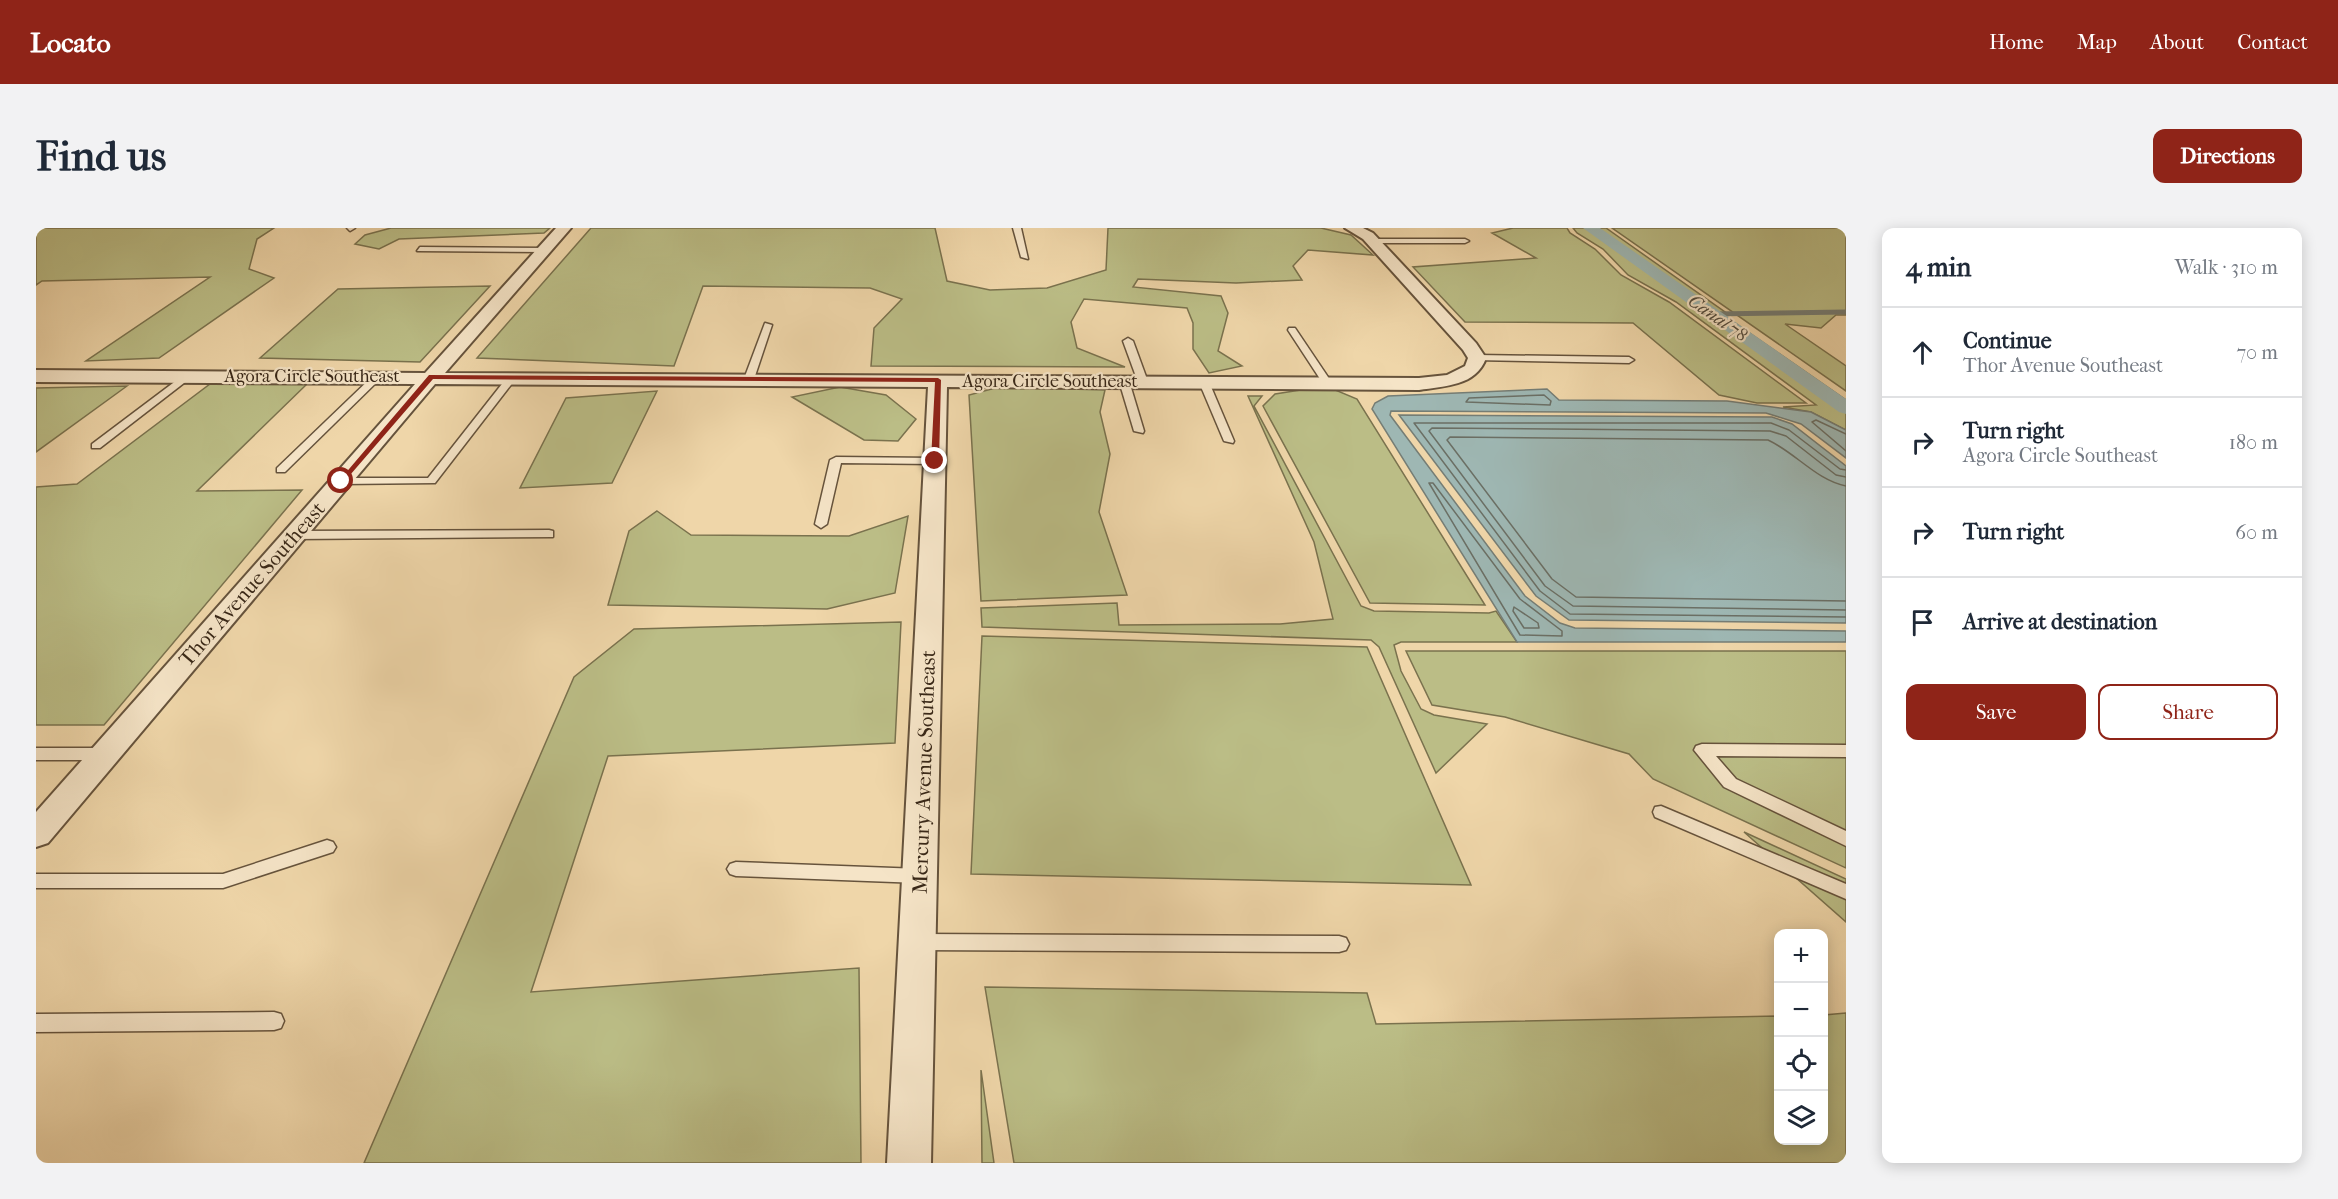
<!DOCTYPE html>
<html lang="en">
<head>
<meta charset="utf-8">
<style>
  body { margin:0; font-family:"IM FELL French Canon",serif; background:#f2f2f3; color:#1f2937 }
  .controls { position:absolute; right:18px; bottom:18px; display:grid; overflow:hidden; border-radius:12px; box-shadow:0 3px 15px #0003 }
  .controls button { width:54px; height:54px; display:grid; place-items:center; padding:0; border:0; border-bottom:2px solid #e0e1e3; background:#fff; color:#1f2937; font:30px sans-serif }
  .stop { position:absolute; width:18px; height:18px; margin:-14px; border:4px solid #8f2418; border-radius:50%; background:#fff }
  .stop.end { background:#8f2418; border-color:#fff; box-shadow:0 2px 6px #0008 }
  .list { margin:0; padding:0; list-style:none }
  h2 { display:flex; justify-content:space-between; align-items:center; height:78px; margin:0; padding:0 24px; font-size:26px }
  h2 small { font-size:20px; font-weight:400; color:#747a83 }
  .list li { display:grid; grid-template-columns:39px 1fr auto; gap:18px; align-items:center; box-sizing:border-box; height:90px; padding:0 24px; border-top:2px solid #e0e1e3 }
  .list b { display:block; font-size:22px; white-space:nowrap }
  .list p { margin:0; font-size:20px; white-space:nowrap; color:#747a83 }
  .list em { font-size:20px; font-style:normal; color:#747a83 }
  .actions { display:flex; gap:12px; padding:18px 24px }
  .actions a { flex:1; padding:14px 0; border:2px solid #8f2418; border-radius:12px; text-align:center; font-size:21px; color:#8f2418 }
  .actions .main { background:#8f2418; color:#fff }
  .icon { flex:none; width:33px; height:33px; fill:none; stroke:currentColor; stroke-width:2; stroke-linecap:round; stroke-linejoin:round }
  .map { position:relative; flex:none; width:1810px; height:935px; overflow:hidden; border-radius:12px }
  header { display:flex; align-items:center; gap:36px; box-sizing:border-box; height:84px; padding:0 30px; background:#8f2418; color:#fff }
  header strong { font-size:28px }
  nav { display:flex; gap:33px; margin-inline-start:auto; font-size:21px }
  .intro { display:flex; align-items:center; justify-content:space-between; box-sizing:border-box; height:144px; padding:0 36px }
  h1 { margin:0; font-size:42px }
  .button { padding:15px 27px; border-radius:12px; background:#8f2418; color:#fff; font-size:21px; font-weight:700 }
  main { display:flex; gap:36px; padding:0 36px }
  aside { flex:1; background:#fff; border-radius:12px; box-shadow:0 3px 15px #0003 }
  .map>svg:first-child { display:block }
  .green { fill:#bbbd86; stroke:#7a724e; stroke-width:1.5 }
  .water { fill:#9eb7b3; stroke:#757d75; stroke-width:1.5 }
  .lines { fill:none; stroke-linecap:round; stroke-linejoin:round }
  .shore { stroke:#6b6f65; stroke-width:1.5 }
  .stream { stroke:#757d75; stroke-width:5 }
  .canal { fill:#9eb7b3; fill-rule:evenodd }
  .service-casing { stroke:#66533c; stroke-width:3 }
  .minor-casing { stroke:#66533c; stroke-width:4 }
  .service { fill:#f5e4c7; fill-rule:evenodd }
  .minor { fill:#f5e4c7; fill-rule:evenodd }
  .route { fill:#8f2418 }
  .labels { text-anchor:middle; stroke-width:4.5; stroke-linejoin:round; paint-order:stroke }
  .far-water-label { font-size:18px; font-style:italic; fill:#524b3e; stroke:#f5e4c7 }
  .far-street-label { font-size:18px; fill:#382717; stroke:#f5e4c7 }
  .street-label { font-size:21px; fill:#382717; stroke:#f5e4c7 }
</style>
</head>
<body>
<header>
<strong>Locato</strong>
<nav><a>Home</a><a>Map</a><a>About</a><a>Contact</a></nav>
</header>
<div class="intro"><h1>Find us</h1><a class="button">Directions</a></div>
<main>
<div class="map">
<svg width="1810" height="935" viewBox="0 0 1810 935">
  <rect width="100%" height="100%" fill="#efd6a9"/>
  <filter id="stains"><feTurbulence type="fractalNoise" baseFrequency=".00333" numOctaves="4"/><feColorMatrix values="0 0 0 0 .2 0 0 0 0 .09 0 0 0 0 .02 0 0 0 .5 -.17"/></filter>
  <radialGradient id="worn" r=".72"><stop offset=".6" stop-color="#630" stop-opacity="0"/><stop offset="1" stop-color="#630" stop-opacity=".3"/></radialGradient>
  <g class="green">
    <path d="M 0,0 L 238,0 L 221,11 L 213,41 L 238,50 L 123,130 L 50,133 L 174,49 L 6,53 L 0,57 Z"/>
    <path d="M 355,0 L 514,0 L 508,5 L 363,11 L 343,21 L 319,16 L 329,7 Z"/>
    <path d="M 555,0 L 899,0 L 911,53 L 954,62 L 1011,60 L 1070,42 L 1072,0 L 1285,0 L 1315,7 L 1337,27 L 1272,22 L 1257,38 L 1266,52 L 1200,55 L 1102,51 L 1097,59 L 1185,68 L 1192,85 L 1182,123 L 1206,138 L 1173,145 L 1157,121 L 1157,95 L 1151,80 L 1048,71 L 1035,94 L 1041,120 L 1089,139 L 835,138 L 838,100 L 866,71 L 834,60 L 667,58 L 638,138 L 441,130 Z"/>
    <path d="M 1477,0 L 1531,0 L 1534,5 L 1559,21 L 1585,47 L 1633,74 L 1770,175 L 1721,175 L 1683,167 L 1597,95 L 1429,94 L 1377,39 L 1500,30 L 1456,5 Z"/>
    <path d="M 1537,0 L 1570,0 L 1689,84 L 1685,85 L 1810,172 L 1810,202 L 1775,184 L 1747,179 L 1780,177 L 1640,74 L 1592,47 L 1567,21 L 1541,5 Z"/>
    <path d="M 1576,0 L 1810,0 L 1810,87 L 1800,87 L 1785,100 L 1749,96 L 1810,138 L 1810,163 Z"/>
    <path d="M 454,58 L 384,134 L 224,130 L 302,61 Z"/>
    <path d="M 272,155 L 161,263 L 266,262 L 68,497 L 0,497 L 0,259 L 41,256 L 174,156 Z"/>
    <path d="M 91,158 L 0,224 L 0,160 Z"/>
    <path d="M 804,159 L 850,167 L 880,191 L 862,213 L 828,212 L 756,169 Z"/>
    <path d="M 963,159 L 1069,162 L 1064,184 L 1074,226 L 1063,284 L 1091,367 L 945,373 L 933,167 Z"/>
    <path d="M 1271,161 L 1297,161 L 1321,171 L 1449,377 L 1334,375 L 1227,178 L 1239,166 Z"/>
    <path d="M 621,163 L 576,255 L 484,260 L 530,170 Z"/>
    <path d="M 1212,168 L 1226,168 L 1218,178 L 1325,378 L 1338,383 L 1453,385 L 1460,383 L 1481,414 L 1365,414 L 1358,417 L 1365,443 L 1385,481 L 1398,487 L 1451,496 L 1400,545 L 1343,419 L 1335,412 L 946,399 L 945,380 L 1081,375 L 1083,397 L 1244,396 L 1297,391 L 1278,314 Z"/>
    <path d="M 621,283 L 655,307 L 813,308 L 872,288 L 859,365 L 791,381 L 572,377 L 593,303 Z"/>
    <path d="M 865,394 L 859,515 L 572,528 L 495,764 L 823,740 L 825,935 L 328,935 L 538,449 L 598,401 Z"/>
    <path d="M 946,408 L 1331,419 L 1435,657 L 935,646 Z"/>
    <path d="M 1370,423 L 1810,423 L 1810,640 L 1617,551 L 1593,526 L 1469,489 L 1396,477 Z"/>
    <path d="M 1708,604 L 1810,651 L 1810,694 Z"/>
    <path d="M 949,759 L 1331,765 L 1340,796 L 1742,788 L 1742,912 L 1788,912 L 1788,787 L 1810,785 L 1810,935 L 978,935 Z"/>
    <path d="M 945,842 L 958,935 L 946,935 Z"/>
  </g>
  <g class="water">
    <path d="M 1511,161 L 1523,172 L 1691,173 L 1775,184 L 1810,202 L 1810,230 L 1765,196 L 1730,185 L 1355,183 L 1354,187 L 1489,368 L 1524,395 L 1539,400 L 1810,403 L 1810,414 L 1481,414 L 1336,181 L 1339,175 L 1352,168 Z"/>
    <path d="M 1363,187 L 1736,189 L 1756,196 L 1810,238 L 1810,395 L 1533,392 L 1500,368 Z"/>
  </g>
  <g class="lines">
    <g class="shore">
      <path d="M 1508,167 L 1515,173 L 1514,177 L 1430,174 L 1433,170 Z"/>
      <path d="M 1810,206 L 1780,192 L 1776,194 L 1810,223"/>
      <path d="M 1810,242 L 1804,241 L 1753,202 L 1735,195 L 1378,195 L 1504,363 L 1534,386 L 1810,389"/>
      <path d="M 1810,249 L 1800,247 L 1750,208 L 1734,203 L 1396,200 L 1393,203 L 1509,358 L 1537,378 L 1810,382"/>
      <path d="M 1393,255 L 1397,255 L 1484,371 L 1526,403 L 1526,408 L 1484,407 Z"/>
      <path d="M 1810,258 C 1780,252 1760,225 1732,212 L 1414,209 L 1411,212 L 1516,351 L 1540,369 L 1810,373"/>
      <path d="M 1478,379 L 1502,395 L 1503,400 L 1488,400 L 1477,383 Z"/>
    </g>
    <path class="stream" d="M 1677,86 L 1810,84"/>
    <path class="canal" d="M 1547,0 L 1564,0 L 1810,171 L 1810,186 L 1803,184 Z"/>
    <defs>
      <g id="service">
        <path d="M 311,0 L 319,0 L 314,3 Z"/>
        <path d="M 977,0 L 985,0 L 992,31 L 985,29 Z"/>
        <path d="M 1336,11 L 1429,11 L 1433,13 L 1429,15 L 1333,15 Z"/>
        <path d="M 384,19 L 509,20 L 513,22 L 509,24 L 381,23 Z"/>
        <path d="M 729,95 L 736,97 L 718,151 L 710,153 L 708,151 Z"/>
        <path d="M 1253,100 L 1259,100 L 1296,155 L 1294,157 L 1288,157 L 1252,102 Z"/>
        <path d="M 1092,110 L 1097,113 L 1112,154 L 1110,156 L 1102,154 L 1087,113 Z"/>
        <path d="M 1441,127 L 1593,129 L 1598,132 L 1593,135 L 1438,132 L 1438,128 Z"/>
        <path d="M 149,146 L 157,148 L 64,220 L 56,220 L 56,216 Z"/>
        <path d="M 338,147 L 346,149 L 249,244 L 241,244 L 241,240 Z"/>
        <path d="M 473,147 L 481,149 L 399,255 L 305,256 L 299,253 L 305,250 L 392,250 Z"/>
        <path d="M 1085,151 L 1093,153 L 1108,203 L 1107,205 L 1098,203 L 1083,153 Z"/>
        <path d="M 1168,151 L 1173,154 L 1198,213 L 1197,215 L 1188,213 L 1163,154 Z"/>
        <path d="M 800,229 L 899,230 L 905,233 L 899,236 L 805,235 L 791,296 L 785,300 L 779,296 L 794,232 Z"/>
        <path d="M 513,302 L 517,303 L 517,309 L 258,311 L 252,307 L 258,303 Z"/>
        <path d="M 1666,516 L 1810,517 L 1810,529 L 1680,528 L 1700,551 L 1810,603 L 1810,618 L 1688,559 L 1658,522 L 1660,518 Z"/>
        <path d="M 0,520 L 69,520 L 75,522 L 77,526 L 75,530 L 69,532 L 0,532 Z"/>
        <path d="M 1625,578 L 1810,656 L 1810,671 L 1619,589 L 1617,584 L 1619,579 Z"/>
        <path d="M 291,612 L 297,614 L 300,619 L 297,624 L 187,660 L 0,660 L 0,646 L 187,646 Z"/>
        <path d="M 700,634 L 884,641 L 890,643 L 893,648 L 890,653 L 884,655 L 700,648 L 694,646 L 691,641 L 694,636 Z"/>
        <path d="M 882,706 L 1303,708 L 1310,710 L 1313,716 L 1310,722 L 1303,724 L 882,722 L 875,720 L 872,714 L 875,708 Z"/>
        <path d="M 238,784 L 245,786 L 248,793 L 245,800 L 238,802 L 0,804 L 0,786 Z"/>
      </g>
      <path id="minor" d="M 520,0 L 535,0 L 409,145 L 1383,150 L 1411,147 L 1429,138 L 1432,130 L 1427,122 L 1327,11 L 1309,0 L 1327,0 L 1337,5 L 1440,115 L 1450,130 C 1440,158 1409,158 1383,162 L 911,159 L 895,935 L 851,935 L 892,159 L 399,156 L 12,615 L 0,619 L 0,584 L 379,156 L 0,154 L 0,142 L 389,145 Z"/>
    </defs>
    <use href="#service" class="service-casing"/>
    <use href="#minor" class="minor-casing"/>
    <use href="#service" class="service"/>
    <use href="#minor" class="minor"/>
  </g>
  <path class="route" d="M 393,147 L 902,150 L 905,152 L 903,233 L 899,235 L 895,233 L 899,154 L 397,151 L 308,254 L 302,254 Z"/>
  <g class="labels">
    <g class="far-water-label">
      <text transform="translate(1682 90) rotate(35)" y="6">Canal 78</text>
    </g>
    <g class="far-street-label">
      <text x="276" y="154">Agora Circle Southeast</text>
      <text x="1014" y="159">Agora Circle Southeast</text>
    </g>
    <g class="street-label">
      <text transform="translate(216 356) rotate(-49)" y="7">Thor Avenue Southeast</text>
      <text transform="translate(888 544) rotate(-88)" y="7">Mercury Avenue Southeast</text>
    </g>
  </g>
  <rect width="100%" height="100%" filter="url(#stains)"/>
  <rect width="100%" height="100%" fill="url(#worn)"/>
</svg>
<div class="controls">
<button>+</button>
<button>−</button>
<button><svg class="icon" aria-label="locate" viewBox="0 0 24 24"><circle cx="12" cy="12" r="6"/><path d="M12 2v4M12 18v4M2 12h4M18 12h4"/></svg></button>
<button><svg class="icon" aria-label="layers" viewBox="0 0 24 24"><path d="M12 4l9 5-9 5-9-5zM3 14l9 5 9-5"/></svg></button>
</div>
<div class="stop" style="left:305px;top:253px"></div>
<div class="stop end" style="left:899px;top:233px"></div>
</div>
<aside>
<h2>4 min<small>Walk · 310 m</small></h2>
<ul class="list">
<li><svg class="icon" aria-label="ahead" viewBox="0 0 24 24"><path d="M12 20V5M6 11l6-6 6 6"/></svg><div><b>Continue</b><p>Thor Avenue Southeast</p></div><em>70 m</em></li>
<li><svg class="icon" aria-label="right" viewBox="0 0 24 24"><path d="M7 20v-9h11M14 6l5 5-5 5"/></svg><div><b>Turn right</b><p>Agora Circle Southeast</p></div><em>180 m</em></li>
<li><svg class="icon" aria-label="right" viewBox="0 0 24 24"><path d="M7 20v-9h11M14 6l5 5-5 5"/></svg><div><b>Turn right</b></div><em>60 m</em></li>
<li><svg class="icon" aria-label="arrive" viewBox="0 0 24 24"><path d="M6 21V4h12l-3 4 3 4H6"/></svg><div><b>Arrive at destination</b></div></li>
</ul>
<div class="actions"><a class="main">Save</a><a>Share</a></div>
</aside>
</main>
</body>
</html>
